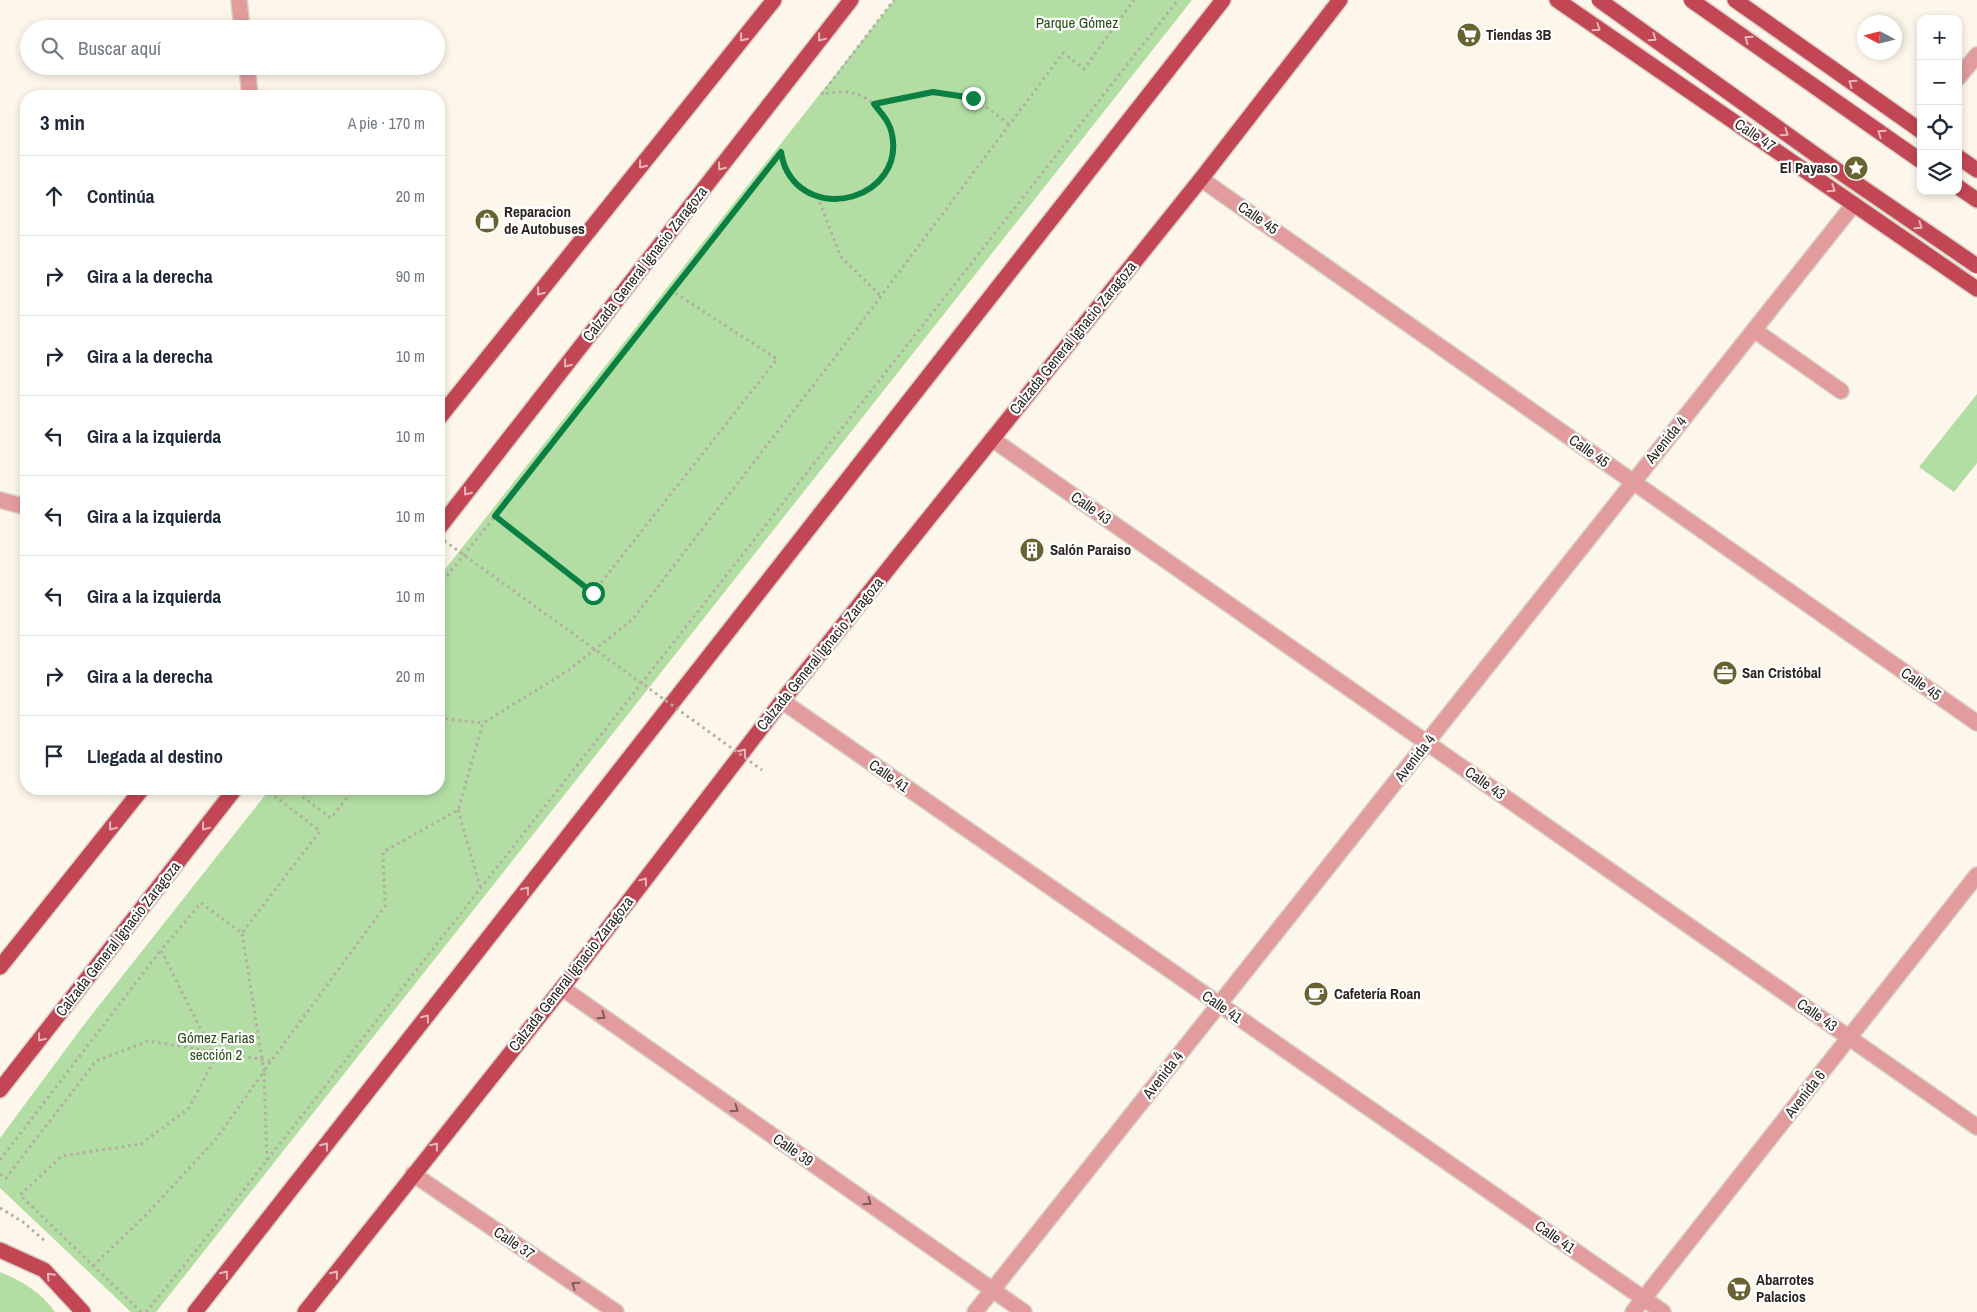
<!DOCTYPE html>
<html lang="es">
<head>
<meta charset="utf-8">
<style>
  body { margin:0; font-family:"Archivo Narrow",sans-serif; background:#f2f2f3; color:#1f2937 }
  .controls { position:absolute; right:15px; top:15px; display:grid; overflow:hidden; border-radius:10px; box-shadow:0 2px 8px #0003 }
  .controls button { width:45px; height:45px; display:grid; place-items:center; padding:0; border:0; border-bottom:1px solid #e0e1e3; background:#fff; color:#1f2937; font:25px sans-serif }
  .compass { position:absolute; left:1857px; top:15px; width:45px; height:45px; border-radius:50%; background:#fff; box-shadow:0 2px 8px #0003; rotate:277deg }
  .stop { position:absolute; width:15px; height:15px; margin:-11px; border:4px solid #0b8043; border-radius:50%; background:#fff }
  .stop.end { background:#0b8043; border-color:#fff; box-shadow:0 1px 5px #0008 }
  .list { margin:0; padding:0; list-style:none }
  h2 { display:flex; justify-content:space-between; align-items:center; height:65px; margin:0; padding:0 20px; font-size:21px }
  h2 small { font-size:16px; font-weight:400; color:#747a83 }
  .list li { display:grid; grid-template-columns:32px 1fr auto; gap:15px; align-items:center; box-sizing:border-box; height:80px; padding:0 20px; border-top:1px solid #e0e1e3 }
  .list b { display:block; font-size:19px; white-space:nowrap }
  .list em { font-size:16px; font-style:normal; color:#747a83 }
  .icon { flex:none; width:28px; height:28px; fill:none; stroke:currentColor; stroke-width:2; stroke-linecap:round; stroke-linejoin:round }
  .map { position:relative; flex:none; width:1977px; height:1312px; overflow:hidden }
  .search { position:absolute; background:#fff; box-shadow:0 2px 8px #0003; left:20px; top:20px; width:425px; height:55px; display:flex; align-items:center; gap:12px; box-sizing:border-box; padding:0 18px; border-radius:28px; color:#747a83; font-size:19px }
  .panel { position:absolute; background:#fff; box-shadow:0 2px 8px #0003; left:20px; top:90px; width:425px; height:705px; border-radius:20px }
  .map>svg:first-child { display:block }
  .green { fill:#b2dda3 }
  .lines { fill:none; stroke-linecap:round; stroke-linejoin:round }
  .minor-casing { stroke:#d7d1c6; stroke-width:18 }
  .major-casing { stroke:#d7d1c6; stroke-width:18 }
  .path { stroke:#b3ada3; stroke-width:3; stroke-dasharray:2.5 4; stroke-linecap:butt }
  .minor { stroke:#e29c9e; stroke-width:15 }
  .major { stroke:#c34654; stroke-width:15 }
  .major-bridge-casing { stroke:#d7d1c6; stroke-width:18; stroke-linecap:butt }
  .path-bridge { stroke:#b3ada3; stroke-width:3; stroke-dasharray:2.5 4; stroke-linecap:butt }
  .major-bridge { stroke:#c34654; stroke-width:15 }
  .oneway { stroke:#e7b5bb }
  .oneway2 { stroke:#7c5b58 }
  .route { stroke:#0b8043; stroke-width:6 }
  .labels { text-anchor:middle; stroke-width:4.5; stroke-linejoin:round; paint-order:stroke }
  .park-label { font-size:15px; fill:#284e17; stroke:#fff }
  .poi-label { font-size:15px; font-weight:bold; fill:#29251e; stroke:#fff; text-anchor:start }
  .street-label { font-size:15px; fill:#29251e; stroke:#fff }
</style>
</head>
<body>
<div class="map">
<svg width="1977" height="1312" viewBox="0 0 1977 1312">
  <rect width="100%" height="100%" fill="#fdf7eb"/>
  <g class="green">
    <path d="M 894,0 L 1192,0 L 156,1312 L 131,1312 L 0,1188 L 0,1138 L 86,1022 L 270,789 L 439,789 L 439,577 Z"/>
    <path d="M 1977,394 L 1977,463 L 1954,492 L 1919,467 Z"/>
    <path d="M 0,1272 C 21,1280 42,1293 55,1312 L 0,1312 Z"/>
  </g>
  <g class="lines">
    <defs>
      <g id="minor">
        <path d="M 239,0 L 242,29"/>
        <path d="M 247,66 L 250,96"/>
        <path d="M 1958,78 L 1977,55"/>
        <path d="M 1201,179 L 1977,723"/>
        <path d="M 1754,330 L 1841,391"/>
        <path d="M 992,439 L 1977,1127"/>
        <path d="M 0,500 L 26,507"/>
        <path d="M 782,701 L 1663,1312"/>
        <path d="M 562,988 L 1024,1312"/>
        <path d="M 413,1174 L 616,1312"/>
        <path d="M 975,1312 L 1854,204"/>
        <path d="M 1633,1312 L 1977,875"/>
      </g>
      <g id="major">
        <path d="M 1557,0 L 1977,289"/>
        <path d="M 1735,0 L 1921,131"/>
        <path d="M 1958,157 L 1977,170"/>
        <path d="M 1958,187 L 1977,200"/>
        <path d="M 439,418 L 774,0"/>
        <path d="M 439,528 L 851,0"/>
        <path d="M 0,967 L 142,789"/>
        <path d="M 0,1090 L 235,789"/>
        <path d="M 0,1250 L 44,1270 L 83,1312"/>
        <path d="M 195,1312 L 1223,0"/>
        <path d="M 305,1312 L 562,988 L 782,701 L 1201,179 L 1340,0"/>
      </g>
    </defs>
    <use href="#minor" class="minor-casing"/>
    <use href="#major" class="major-casing"/>
    <g class="path">
      <path d="M 874,104 L 933,92 L 973,97 L 1010,125"/>
      <path d="M 817,196 L 841,257 L 881,296"/>
      <path d="M 495,516 L 672,291"/>
      <path d="M 439,586 L 495,516 L 593,593 L 777,359 L 672,291 L 781,152 C 787,172 798,189 819,196 C 871,212 915,155 880,111 C 875,105 868,98 859,95 C 847,90 834,92 822,94 L 894,0"/>
      <path d="M 439,718 L 483,723"/>
      <path d="M 292,789 L 331,818 L 354,789"/>
      <path d="M 458,810 L 480,887"/>
      <path d="M 0,1160 L 161,950"/>
      <path d="M 267,1160 L 264,1071 L 385,906 L 383,852 L 458,810 L 483,723 L 566,672 L 632,620 L 846,343 L 1063,53 L 1084,69 L 1134,0"/>
      <path d="M 0,1174 L 6,1178 L 96,1061 L 148,1041 L 272,1061"/>
      <path d="M 0,1208 L 23,1222 L 45,1241"/>
      <path d="M 93,1266 L 147,1214 L 217,1138 L 264,1071 L 242,933"/>
      <path d="M 141,1312 L 20,1195 L 62,1156 L 141,1144 L 189,1108 L 215,1058 L 161,950 L 201,903 L 242,933 L 320,831 L 272,794 L 276,789"/>
      <path d="M 146,1312 L 195,1252 L 1178,0"/>
    </g>
    <use href="#minor" class="minor"/>
    <use href="#major" class="major"/>
    <defs>
      <g id="major-bridge">
        <path d="M 1599,0 L 1844,175 L 1977,266"/>
        <path d="M 1691,0 L 1921,161"/>
      </g>
    </defs>
    <use href="#major-bridge" class="major-bridge-casing"/>
    <path class="path-bridge" d="M 439,537 L 762,770"/>
    <use href="#major-bridge" class="major-bridge"/>
  </g>
  <defs><path id="oneway-chevron" d="M-2-3.5L2.5 0L-2 3.5" fill="none" stroke-width="1.6" stroke-linecap="round" stroke-linejoin="round" transform="scale(1.25)"/></defs>
  <g class="oneway">
    <use href="#oneway-chevron" transform="translate(1597 28) rotate(34)"/>
    <use href="#oneway-chevron" transform="translate(743 38) rotate(129)"/>
    <use href="#oneway-chevron" transform="translate(821 38) rotate(128)"/>
    <use href="#oneway-chevron" transform="translate(1653 38) rotate(35)"/>
    <use href="#oneway-chevron" transform="translate(1748 39) rotate(-145)"/>
    <use href="#oneway-chevron" transform="translate(1852 83) rotate(-145)"/>
    <use href="#oneway-chevron" transform="translate(1785 133) rotate(35)"/>
    <use href="#oneway-chevron" transform="translate(1881 133) rotate(-145)"/>
    <use href="#oneway-chevron" transform="translate(642 165) rotate(129)"/>
    <use href="#oneway-chevron" transform="translate(721 167) rotate(128)"/>
    <use href="#oneway-chevron" transform="translate(1832 189) rotate(34)"/>
    <use href="#oneway-chevron" transform="translate(1919 226) rotate(34)"/>
    <use href="#oneway-chevron" transform="translate(540 292) rotate(129)"/>
    <use href="#oneway-chevron" transform="translate(567 364) rotate(128)"/>
    <use href="#oneway-chevron" transform="translate(467 492) rotate(128)"/>
    <use href="#oneway-chevron" transform="translate(743 752) rotate(-52)"/>
    <use href="#oneway-chevron" transform="translate(112 827) rotate(129)"/>
    <use href="#oneway-chevron" transform="translate(205 827) rotate(128)"/>
    <use href="#oneway-chevron" transform="translate(644 881) rotate(-53)"/>
    <use href="#oneway-chevron" transform="translate(526 890) rotate(-52)"/>
    <use href="#oneway-chevron" transform="translate(426 1018) rotate(-52)"/>
    <use href="#oneway-chevron" transform="translate(41 1038) rotate(128)"/>
    <use href="#oneway-chevron" transform="translate(325 1146) rotate(-52)"/>
    <use href="#oneway-chevron" transform="translate(435 1146) rotate(-51)"/>
    <use href="#oneway-chevron" transform="translate(225 1274) rotate(-52)"/>
    <use href="#oneway-chevron" transform="translate(335 1274) rotate(-52)"/>
    <use href="#oneway-chevron" transform="translate(50 1276) rotate(-133)"/>
  </g>
  <g class="oneway2">
    <use href="#oneway-chevron" transform="translate(602 1016) rotate(35)"/>
    <use href="#oneway-chevron" transform="translate(735 1109) rotate(35)"/>
    <use href="#oneway-chevron" transform="translate(868 1202) rotate(35)"/>
    <use href="#oneway-chevron" transform="translate(575 1285) rotate(-146)"/>
  </g>
  <g class="lines">
    <path class="route" d="M 593,593 L 495,516 L 781,152 C 782,157 783,162 785,167 C 811,225 905,198 892,134 C 890,122 881,113 874,104 L 933,92 L 973,98"/>
  </g>
  <defs>
    <symbol id="supermarket-disc" viewBox="-11 -11 22 22"><circle r="9.5" fill="#686330" stroke="#fff"/><path d="M-6-5.5h2.5l.6 2H6L4.5 2H-2.5L-4.4-4H-6ZM-1.5 3.2a1.3 1.3 0 1 0 .1 0ZM3 3.2a1.3 1.3 0 1 0 .1 0Z" fill="#fff"/></symbol>
    <symbol id="sight-disc" viewBox="-11 -11 22 22"><circle r="9.5" fill="#686330" stroke="#fff"/><path d="M0-6L1.8-2.2L6-1.7L2.9 1.2L3.7 5.4L0 3.3L-3.7 5.4L-2.9 1.2L-6-1.7L-1.8-2.2Z" fill="#fff"/></symbol>
    <symbol id="shop-disc" viewBox="-11 -11 22 22"><circle r="9.5" fill="#686330" stroke="#fff"/><path d="M-5-2.5h2.3a2.7 3.5 0 0 1 5.4 0H5L5.5 6h-11ZM-1.5-2.5h3a1.5 2.3 0 0 0-3 0Z" fill="#fff"/></symbol>
    <symbol id="building-disc" viewBox="-11 -11 22 22"><circle r="9.5" fill="#686330" stroke="#fff"/><path d="M-4-6H4V6H1V3H-1V6H-4ZM-2.5-4.3h1.7v1.8h-1.7ZM.8-4.3h1.7v1.8H.8ZM-2.5-1h1.7V.8h-1.7ZM.8-1h1.7V.8H.8Z" fill="#fff"/></symbol>
    <symbol id="office-disc" viewBox="-11 -11 22 22"><circle r="9.5" fill="#686330" stroke="#fff"/><path d="M-6-3h4V-5.5h4V-3h4V5H-6ZM-1-4.5V-3h2v-1.5ZM-6 0V1H6V0Z" fill="#fff"/></symbol>
    <symbol id="cafe-disc" viewBox="-11 -11 22 22"><circle r="9.5" fill="#686330" stroke="#fff"/><path d="M-5.5-4.5H6V0H3Q3 3.5 0 3.5H-2.5Q-5.5 3.5-5.5 0ZM3-3.2v2h1.7v-2ZM-6 4.5H4V6H-6Z" fill="#fff"/></symbol>
  </defs>
  <g fill-rule="evenodd">
    <use href="#supermarket-disc" x="1455" y="21" width="28" height="28"/>
    <use href="#sight-disc" x="1842" y="154" width="28" height="28"/>
    <use href="#shop-disc" x="473" y="207" width="28" height="28"/>
    <use href="#building-disc" x="1018" y="536" width="28" height="28"/>
    <use href="#office-disc" x="1711" y="659" width="28" height="28"/>
    <use href="#cafe-disc" x="1302" y="980" width="28" height="28"/>
    <use href="#supermarket-disc" x="1725" y="1275" width="28" height="28"/>
  </g>
  <g class="labels">
    <g class="park-label">
      <text x="1077" y="28">Parque Gómez</text>
      <text x="216" y="1043">Gómez Farias<tspan x="216" dy="17">sección 2</tspan></text>
    </g>
    <g class="poi-label">
      <text x="1486" y="40">Tiendas 3B</text>
      <text x="1838" y="173" text-anchor="end">El Payaso</text>
      <text x="504" y="217">Reparacion<tspan x="504" dy="17">de Autobuses</tspan></text>
      <text x="1050" y="555">Salón Paraiso</text>
      <text x="1742" y="678">San Cristóbal</text>
      <text x="1334" y="999">Cafetería Roan</text>
      <text x="1756" y="1285">Abarrotes<tspan x="1756" dy="17">Palacios</tspan></text>
    </g>
    <g class="street-label">
      <text transform="translate(1755 135) rotate(34)" y="5">Calle 47</text>
      <text transform="translate(1258 218) rotate(35)" y="5">Calle 45</text>
      <text transform="translate(645 264) rotate(-52)" y="5">Calzada General Ignacio Zaragoza</text>
      <text transform="translate(1073 338) rotate(-51)" y="5">Calzada General Ignacio Zaragoza</text>
      <text transform="translate(1666 440) rotate(-51)" y="5">Avenida 4</text>
      <text transform="translate(1589 451) rotate(35)" y="5">Calle 45</text>
      <text transform="translate(1091 508) rotate(35)" y="5">Calle 43</text>
      <text transform="translate(820 654) rotate(-51)" y="5">Calzada General Ignacio Zaragoza</text>
      <text transform="translate(1921 684) rotate(35)" y="5">Calle 45</text>
      <text transform="translate(1415 758) rotate(-52)" y="5">Avenida 4</text>
      <text transform="translate(889 776) rotate(35)" y="5">Calle 41</text>
      <text transform="translate(1485 783) rotate(35)" y="5">Calle 43</text>
      <text transform="translate(118 939) rotate(-52)" y="5">Calzada General Ignacio Zaragoza</text>
      <text transform="translate(571 974) rotate(-52)" y="5">Calzada General Ignacio Zaragoza</text>
      <text transform="translate(1222 1007) rotate(35)" y="5">Calle 41</text>
      <text transform="translate(1817 1015) rotate(35)" y="5">Calle 43</text>
      <text transform="translate(1163 1075) rotate(-52)" y="5">Avenida 4</text>
      <text transform="translate(1805 1094) rotate(-52)" y="5">Avenida 6</text>
      <text transform="translate(793 1150) rotate(35)" y="5">Calle 39</text>
      <text transform="translate(1555 1237) rotate(35)" y="5">Calle 41</text>
      <text transform="translate(514 1243) rotate(34)" y="5">Calle 37</text>
    </g>
  </g>
</svg>
<div class="controls">
<button>+</button>
<button>−</button>
<button><svg class="icon" aria-label="locate" viewBox="0 0 24 24"><circle cx="12" cy="12" r="6"/><path d="M12 2v4M12 18v4M2 12h4M18 12h4"/></svg></button>
<button><svg class="icon" aria-label="layers" viewBox="0 0 24 24"><path d="M12 4l9 5-9 5-9-5zM3 14l9 5 9-5"/></svg></button>
</div>
<svg class="compass" viewBox="-18 -18 36 36"><path d="M0-13l5 13h-10z" fill="#e53935"/><path d="M0 13l5-13h-10z" fill="#747a83"/></svg>
<div class="stop" style="left:593px;top:593px"></div>
<div class="stop end" style="left:973px;top:98px"></div>
<div class="search"><svg class="icon" aria-label="search" viewBox="0 0 24 24"><circle cx="10" cy="10" r="6"/><path d="M15 15l6 6"/></svg>Buscar aquí</div>
<section class="panel">
<h2>3 min<small>A pie · 170 m</small></h2>
<ul class="list">
<li><svg class="icon" aria-label="ahead" viewBox="0 0 24 24"><path d="M12 20V5M6 11l6-6 6 6"/></svg><div><b>Continúa</b></div><em>20 m</em></li>
<li><svg class="icon" aria-label="right" viewBox="0 0 24 24"><path d="M7 20v-9h11M14 6l5 5-5 5"/></svg><div><b>Gira a la derecha</b></div><em>90 m</em></li>
<li><svg class="icon" aria-label="right" viewBox="0 0 24 24"><path d="M7 20v-9h11M14 6l5 5-5 5"/></svg><div><b>Gira a la derecha</b></div><em>10 m</em></li>
<li><svg class="icon" aria-label="left" viewBox="0 0 24 24"><path d="M17 20v-9H6M10 6l-5 5 5 5"/></svg><div><b>Gira a la izquierda</b></div><em>10 m</em></li>
<li><svg class="icon" aria-label="left" viewBox="0 0 24 24"><path d="M17 20v-9H6M10 6l-5 5 5 5"/></svg><div><b>Gira a la izquierda</b></div><em>10 m</em></li>
<li><svg class="icon" aria-label="left" viewBox="0 0 24 24"><path d="M17 20v-9H6M10 6l-5 5 5 5"/></svg><div><b>Gira a la izquierda</b></div><em>10 m</em></li>
<li><svg class="icon" aria-label="right" viewBox="0 0 24 24"><path d="M7 20v-9h11M14 6l5 5-5 5"/></svg><div><b>Gira a la derecha</b></div><em>20 m</em></li>
<li><svg class="icon" aria-label="arrive" viewBox="0 0 24 24"><path d="M6 21V4h12l-3 4 3 4H6"/></svg><div><b>Llegada al destino</b></div></li>
</ul>
</section>
</div>
</body>
</html>
